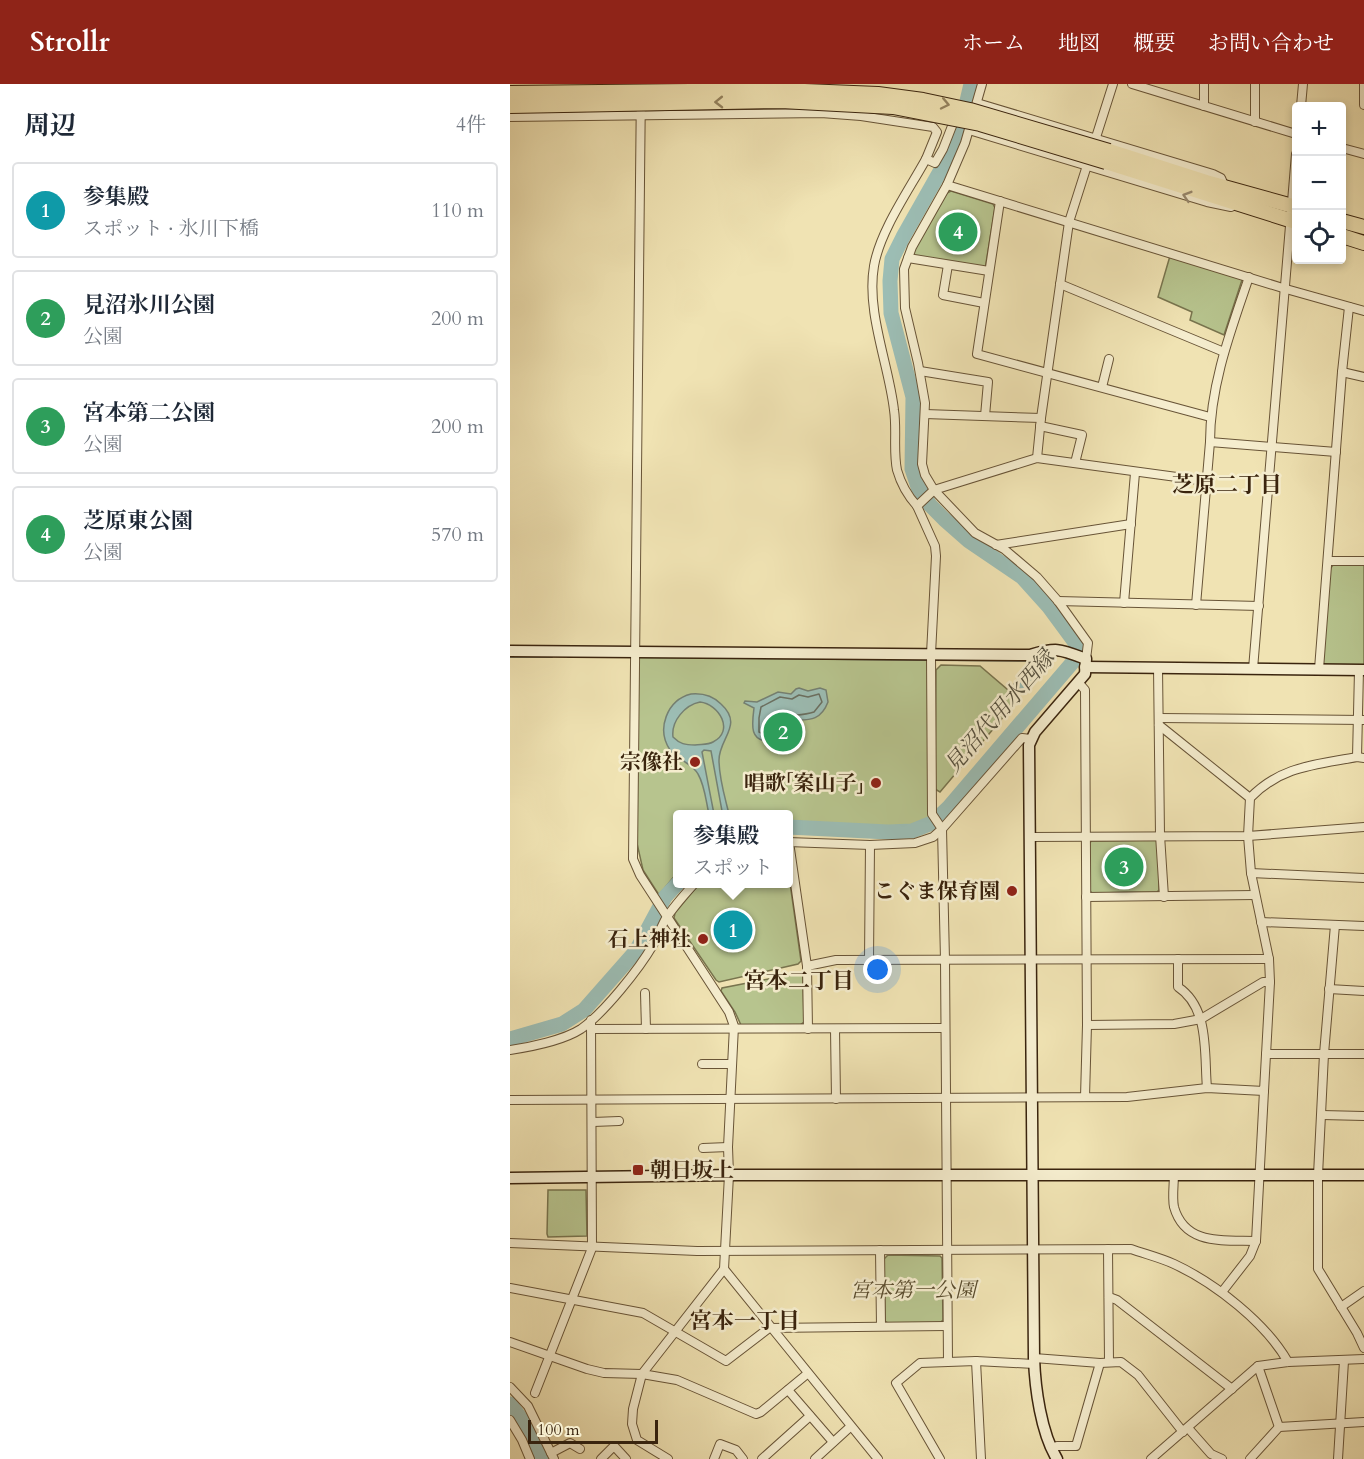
<!DOCTYPE html>
<html lang="ja">
<head>
<meta charset="utf-8">
<style>
  body { margin:0; font-family:Cardo,"Noto Serif JP",serif; background:#f6f6f7; color:#1f2937 }
  .controls { position:absolute; right:18px; top:18px; display:grid; overflow:hidden; border-radius:6px; box-shadow:0 3px 9px #0003 }
  .controls button { width:54px; height:54px; display:grid; place-items:center; padding:0; border:0; border-bottom:2px solid #e0e1e3; background:#fff; color:#1f2937; font:30px sans-serif }
  .scale { position:absolute; left:18px; bottom:15px; width:130px; box-sizing:border-box; padding-left:6px; border:3px solid #3a240e; border-top:0; font-size:16px; line-height:21px; white-space:nowrap; color:#3a240e; -webkit-text-stroke:4px #f5edce; paint-order:stroke }
  .you { position:absolute; left:368px; top:886px; width:21px; height:21px; margin:-15px; border:4px solid #fff; border-radius:50%; background:#1a73e8; box-shadow:0 0 0 9px #1a73e833 }
  .badge { display:grid; place-items:center; width:39px; height:39px; border-radius:50%; background:#8f2418; color:#fff; font-size:20px; font-weight:700 }
  .pin { position:absolute; translate:-50% -50%; border:3px solid #fff; box-shadow:0 2px 6px #0006 }
  .popup { position:absolute; left:163px; top:726px; width:120px; height:78px; box-sizing:border-box; display:grid; place-content:center; border-radius:6px; background:#fff; filter:drop-shadow(0 2px 4px #0005); font-size:20px; white-space:nowrap; color:#747a83 }
  .popup b { font-size:22px; color:#1f2937 }
  .popup::after { content:''; position:absolute; left:50%; top:100%; margin-left:-12px; border:12px solid transparent; border-top-color:#fff }
  .list { margin:0; padding:0; list-style:none }
  h2 { display:flex; justify-content:space-between; align-items:center; height:78px; margin:0; padding:0 24px; font-size:26px }
  h2 small { font-size:20px; font-weight:400; color:#747a83 }
  .list li { display:grid; grid-template-columns:39px 1fr auto; gap:18px; align-items:center; box-sizing:border-box; height:96px; margin:0 12px 12px; padding:0 12px; border:2px solid #e0e1e3; border-radius:6px }
  .list b { display:block; font-size:22px; white-space:nowrap }
  .list p { margin:0; font-size:20px; white-space:nowrap; color:#747a83 }
  .list em { font-size:20px; font-style:normal; color:#747a83 }
  .icon { flex:none; width:33px; height:33px; fill:none; stroke:currentColor; stroke-width:2; stroke-linecap:round; stroke-linejoin:round }
  .map { position:relative; flex:none; width:854px; height:1375px; overflow:hidden }
  header { display:flex; align-items:center; gap:36px; box-sizing:border-box; height:84px; padding:0 30px; background:#8f2418; color:#fff }
  header strong { font-size:28px }
  nav { display:flex; gap:33px; margin-inline-start:auto; font-size:21px }
  main { display:flex }
  aside { flex:1; background:#fff }
  .map>svg:first-child { display:block }
  .green { fill:#b7c48e; stroke:#78744e; stroke-width:1.5 }
  .water { fill:#9cbdb4; stroke:#758072; stroke-width:1.5; fill-rule:evenodd }
  .lines { fill:none; stroke-linecap:round; stroke-linejoin:round }
  .shore { stroke:#6b7061; stroke-width:1.5 }
  .stream { stroke:#758072; stroke-width:2 }
  .river { stroke:#9cbdb4; stroke-width:15 }
  .street-casing { stroke:#685437; stroke-width:10 }
  .secondary-casing { stroke:#3a240e; stroke-width:13 }
  .highway-casing { stroke:#3a240e; stroke-width:16 }
  .street { stroke:#f5edce; stroke-width:8 }
  .secondary { stroke:#f5edce; stroke-width:10 }
  .highway { stroke:#f0e3b3; stroke-width:14 }
  .highway-bridge-casing { stroke:#3a240e; stroke-width:16; stroke-linecap:butt }
  .highway-bridge { stroke:#f0e3b3; stroke-width:14 }
  .oneway { stroke:#958460 }
  .oneway2 { stroke:#98886e }
  .poi-dot { fill:#8f2418; stroke:#f5edce; stroke-width:2 }
  .labels { text-anchor:middle; stroke-width:5; stroke-linejoin:round; paint-order:stroke }
  .poi-label { font-size:21px; font-weight:bold; fill:#3a240e; stroke:#f5edce; text-anchor:end }
  .park-label { font-size:21px; font-style:italic; fill:#594c2e; stroke:#f5edce }
  .neighbourhood-label { font-size:22px; font-weight:bold; fill:#3a240e; stroke:#f5edce }
  .water-label { font-size:22px; font-style:italic; fill:#575240; stroke:#f5edce }
</style>
</head>
<body>
<header>
<strong>Strollr</strong>
<nav><a>ホーム</a><a>地図</a><a>概要</a><a>お問い合わせ</a></nav>
</header>
<main>
<aside>
<h2>周辺<small>4件</small></h2>
<ul class="list">
<li><span class="badge" style="background:#0f9aa8">1</span><div><b>参集殿</b><p>スポット · 氷川下橋</p></div><em>110 m</em></li>
<li><span class="badge" style="background:#2e9e5b">2</span><div><b>見沼氷川公園</b><p>公園</p></div><em>200 m</em></li>
<li><span class="badge" style="background:#2e9e5b">3</span><div><b>宮本第二公園</b><p>公園</p></div><em>200 m</em></li>
<li><span class="badge" style="background:#2e9e5b">4</span><div><b>芝原東公園</b><p>公園</p></div><em>570 m</em></li>
</ul>
</aside>
<div class="map">
<svg width="854" height="1375" viewBox="0 0 854 1375">
  <rect width="100%" height="100%" fill="#f0e3b3"/>
  <filter id="stains"><feTurbulence type="fractalNoise" baseFrequency=".00333" numOctaves="4"/><feColorMatrix values="0 0 0 0 .2 0 0 0 0 .09 0 0 0 0 .02 0 0 0 .5 -.17"/></filter>
  <radialGradient id="worn" r=".72"><stop offset=".6" stop-color="#630" stop-opacity="0"/><stop offset="1" stop-color="#630" stop-opacity=".3"/></radialGradient>
  <g class="green">
    <path d="M 441,107 L 483,120 L 485,124 L 475,185 L 401,172 L 437,109 Z"/>
    <path d="M 660,172 L 730,192 L 732,196 L 714,251 L 680,236 L 682,228 L 648,213 Z"/>
    <path d="M 823,481 L 854,481 L 854,581 L 815,581 L 812,578 L 820,485 Z"/>
    <path d="M 128,571 L 419,575 L 419,734 L 408,740 L 393,743 L 279,737 L 278,730 L 168,730 L 167,789 L 149,811 L 133,786 L 126,755 Z"/>
    <path d="M 431,581 L 470,582 L 505,612 L 506,618 L 430,708 L 425,705 L 426,586 Z"/>
    <path d="M 647,756 L 649,758 L 649,806 L 647,808 L 582,809 L 579,806 L 579,759 L 582,757 Z"/>
    <path d="M 279,792 L 291,877 L 288,880 L 209,898 L 206,896 L 164,834 L 165,829 L 189,800 L 278,800 Z"/>
    <path d="M 289,889 L 293,892 L 294,938 L 290,941 L 231,941 L 225,928 L 211,907 L 212,904 Z"/>
    <path d="M 38,1106 L 76,1106 L 77,1152 L 38,1153 L 37,1150 Z"/>
    <path d="M 378,1171 L 430,1172 L 432,1174 L 433,1236 L 430,1239 L 378,1239 L 375,1237 L 374,1175 Z"/>
  </g>
  <g class="water">
    <path d="M 522,584 L 530,590 L 515,609 L 504,600 L 510,593 L 513,595 Z"/>
    <path d="M 289,604 L 298,607 L 310,604 L 316,606 L 318,618 C 307,647 284,629 269,641 C 263,646 263,652 260,657 C 239,658 242,640 244,624 L 234,619 L 235,617 L 247,618 L 268,608 L 281,610 L 286,605 Z"/>
    <path d="M 181,610 C 192,609 203,612 211,620 C 234,641 209,654 209,676 C 209,693 214,710 218,726 L 217,729 L 212,727 L 201,667 L 194,666 L 192,668 L 204,730 L 199,730 C 196,718 195,702 188,690 C 182,679 167,676 160,666 C 146,645 157,616 181,610 ZM 190,618 C 209,620 225,647 203,658 C 198,661 191,660 185,661 C 175,661 170,660 163,653 C 161,637 175,621 190,618 Z"/>
  </g>
  <g class="lines">
    <path class="shore" d="M 289,611 L 298,613 L 309,610 L 312,618 L 304,628 C 283,635 266,625 256,651 L 249,648 L 249,634 L 251,623 L 270,613 L 282,615 Z"/>
    <g class="stream">
      <path d="M 0,573 L 42,573"/>
      <path d="M 58,573 L 122,573"/>
      <path d="M 127,573 L 419,576"/>
      <path d="M 424,576 L 524,577 L 541,571"/>
    </g>
    <g class="river">
      <path d="M 457,17 L 461,0"/>
      <path d="M 278,743 L 378,748 L 402,747 L 422,739 L 438,724 L 562,579 L 568,569 L 567,561 L 539,523 L 512,493 L 459,457 L 434,435 L 420,421 L 408,403 L 402,385 L 403,313 L 381,229 L 380,197 L 382,175 L 393,153 L 436,77 L 449,45"/>
      <path d="M 0,955 L 52,940 L 74,926 L 126,867 L 155,813 L 168,799"/>
      <path d="M 0,1320 C 14,1337 24,1355 33,1375"/>
    </g>
    <defs>
      <g id="street">
        <path d="M 131,0 L 123,775 L 130,791 L 219,928 L 224,942 L 218,1063 L 219,1091 L 214,1185 L 132,1290 L 123,1325 L 122,1340 L 127,1356 L 158,1375"/>
        <path d="M 472,0 L 455,59 L 437,101 L 402,163 L 394,185 L 395,224 L 408,279 L 415,319 L 412,380 L 415,391 L 424,406 L 465,449 L 494,465 L 527,493 L 548,517 L 578,559 L 576,575"/>
        <path d="M 622,0 L 786,50"/>
        <path d="M 854,0 L 854,21"/>
        <path d="M 467,19 L 703,90 L 711,94 L 715,103"/>
        <path d="M 694,22 L 694,0"/>
        <path d="M 791,22 L 793,0"/>
        <path d="M 0,33 L 311,29 L 351,32 L 423,43 L 427,48 L 416,75 L 425,79 L 433,65 L 444,37 L 448,37"/>
        <path d="M 745,38 L 745,0"/>
        <path d="M 459,46 L 697,118 L 721,123"/>
        <path d="M 832,64 L 854,70"/>
        <path d="M 437,101 L 776,205 L 854,227"/>
        <path d="M 490,117 L 467,270 L 700,333"/>
        <path d="M 398,174 L 479,187"/>
        <path d="M 438,181 L 433,211 L 474,219"/>
        <path d="M 550,200 L 714,268"/>
        <path d="M 410,287 L 478,298 L 475,332"/>
        <path d="M 832,288 L 854,293"/>
        <path d="M 592,303 L 599,275"/>
        <path d="M 415,330 L 531,334"/>
        <path d="M 530,342 L 572,351 L 565,379"/>
        <path d="M 700,358 L 826,368"/>
        <path d="M 527,374 L 531,334 L 559,138 L 603,0"/>
        <path d="M 407,422 C 397,411 391,400 387,386 C 383,367 387,346 384,326 C 379,281 356,228 364,182 C 370,147 399,106 416,75"/>
        <path d="M 486,461 L 621,440"/>
        <path d="M 818,477 L 854,477"/>
        <path d="M 548,517 L 749,522"/>
        <path d="M 614,519 L 625,389"/>
        <path d="M 686,521 L 700,358 C 700,301 721,246 739,193"/>
        <path d="M 648,583 L 650,751 L 654,813"/>
        <path d="M 743,585 L 786,70"/>
        <path d="M 809,585 L 832,288 L 839,223"/>
        <path d="M 568,598 L 575,606 L 577,941 L 575,1013"/>
        <path d="M 649,634 L 854,636"/>
        <path d="M 649,641 L 740,714"/>
        <path d="M 847,673 L 849,586"/>
        <path d="M 520,753 L 738,752 L 854,743"/>
        <path d="M 278,758 L 360,761 L 405,759 L 423,753 L 432,745 L 422,730 L 421,570 L 426,472 L 425,462 L 407,422 L 424,406 L 527,374 L 696,397"/>
        <path d="M 279,758 L 297,882 L 298,945"/>
        <path d="M 741,789 L 854,794"/>
        <path d="M 576,813 L 745,811"/>
        <path d="M 751,838 L 854,842"/>
        <path d="M 825,841 L 814,970 L 808,1091 L 808,1185 L 847,1249 L 854,1264"/>
        <path d="M 668,875 L 668,903 C 700,924 694,971 697,1004"/>
        <path d="M 359,876 L 360,761"/>
        <path d="M 297,882 L 326,876 L 759,875"/>
        <path d="M 819,905 L 854,907"/>
        <path d="M 135,909 L 136,945"/>
        <path d="M 577,941 L 664,940 L 691,935 L 753,898 L 760,898"/>
        <path d="M 81,945 L 435,944"/>
        <path d="M 325,945 L 326,1015"/>
        <path d="M 0,966 C 20,963 54,956 71,945 C 94,929 129,885 143,861 C 147,853 151,844 155,836 C 163,823 174,811 184,800"/>
        <path d="M 756,970 L 854,970"/>
        <path d="M 192,980 L 222,980"/>
        <path d="M 0,1016 L 617,1013 L 697,1004 L 754,1007 L 760,898 L 759,875 L 741,789 L 738,752 L 740,714 C 771,682 805,681 847,673 L 854,674"/>
        <path d="M 812,1031 L 854,1032"/>
        <path d="M 83,1038 L 109,1037"/>
        <path d="M 193,1064 L 218,1063"/>
        <path d="M 664,1090 C 664,1100 662,1113 664,1123 C 675,1162 714,1156 746,1157"/>
        <path d="M 0,1159 L 187,1167 L 621,1165 C 635,1170 651,1174 664,1180 C 705,1199 756,1239 778,1278"/>
        <path d="M 598,1165 L 599,1277"/>
        <path d="M 370,1166 L 371,1242"/>
        <path d="M 214,1185 L 368,1375"/>
        <path d="M 0,1204 L 133,1229 L 216,1277 L 259,1244 L 436,1242"/>
        <path d="M 712,1208 L 740,1172 L 746,1157 L 754,1007"/>
        <path d="M 599,1213 L 607,1216 L 722,1305"/>
        <path d="M 831,1223 L 854,1207"/>
        <path d="M 0,1258 L 77,1285 L 94,1289 L 132,1290 L 167,1296 L 246,1330 L 251,1328 L 297,1290"/>
        <path d="M 524,1274 L 590,1279 L 611,1278 L 628,1291 L 673,1348"/>
        <path d="M 438,1277 L 435,876 L 432,745 L 512,654 L 521,655"/>
        <path d="M 466,1277 L 471,1375"/>
        <path d="M 748,1282 L 769,1343"/>
        <path d="M 0,1303 L 18,1322 L 44,1375"/>
        <path d="M 278,1306 L 323,1358"/>
        <path d="M 25,1309 L 82,1164 L 81,936"/>
        <path d="M 0,1336 L 12,1356 L 20,1375"/>
        <path d="M 678,1344 L 701,1370 L 712,1375"/>
        <path d="M 541,1364 L 547,1362 L 566,1362 L 590,1279"/>
        <path d="M 41,1369 L 60,1359 L 70,1365"/>
        <path d="M 91,1375 L 104,1362 L 116,1375"/>
        <path d="M 204,1375 L 210,1360 L 226,1366 L 233,1375"/>
        <path d="M 252,1375 L 300,1332"/>
        <path d="M 305,1375 L 340,1343"/>
        <path d="M 430,1375 L 386,1299 L 410,1279 L 466,1277 L 524,1280"/>
        <path d="M 641,1375 L 748,1282 L 778,1278 L 854,1275"/>
        <path d="M 740,1375 L 769,1343 L 854,1338"/>
        <path d="M 828,1375 L 834,1277"/>
      </g>
      <g id="secondary">
        <path d="M 0,567 L 520,571 C 547,563 550,565 576,575 L 575,590 L 525,648 L 519,661 L 524,1274 C 525,1304 531,1349 547,1375"/>
        <path d="M 575,583 L 854,586"/>
        <path d="M 0,1094 L 227,1091 L 854,1091"/>
      </g>
      <g id="highway">
        <path d="M 599,67 L 696,98 L 786,123"/>
        <path d="M 596,78 L 786,138"/>
        <path d="M 832,137 L 854,143"/>
        <path d="M 832,152 L 854,159"/>
      </g>
    </defs>
    <use href="#street" class="street-casing"/>
    <use href="#secondary" class="secondary-casing"/>
    <use href="#highway" class="highway-casing"/>
    <use href="#street" class="street"/>
    <use href="#secondary" class="secondary"/>
    <use href="#highway" class="highway"/>
    <defs>
      <g id="highway-bridge">
        <path d="M 0,9 L 270,6 L 368,10 L 413,16 L 460,26 L 599,67"/>
        <path d="M 0,22 L 271,17 L 383,23 L 470,40 L 596,78"/>
      </g>
    </defs>
    <use href="#highway-bridge" class="highway-bridge-casing"/>
    <use href="#highway-bridge" class="highway-bridge"/>
  </g>
  <defs><path id="oneway-chevron" d="M-2-3.5L2.5 0L-2 3.5" fill="none" stroke-width="1.6" stroke-linecap="round" stroke-linejoin="round" transform="scale(1.5)"/></defs>
  <g class="oneway">
    <use href="#oneway-chevron" transform="translate(209 18) rotate(179)"/>
    <use href="#oneway-chevron" transform="translate(435 20) rotate(12)"/>
  </g>
  <use class="oneway2" href="#oneway-chevron" transform="translate(677 112) rotate(-163)"/>
  <g class="poi-dot">
    <circle cx="185" cy="678" r="6"/>
    <circle cx="366" cy="699" r="6"/>
    <circle cx="502" cy="807" r="6"/>
    <circle cx="193" cy="855" r="6"/>
    <rect x="122" y="1080" width="12" height="12" rx="3"/>
  </g>
  <g class="labels">
    <g class="poi-label">
      <text x="173" y="685">宗像社</text>
      <text x="354" y="706">唱歌「案山子」</text>
      <text x="490" y="814">こぐま保育園</text>
      <text x="181" y="862">石上神社</text>
      <text x="140" y="1093" text-anchor="start">朝日坂上</text>
    </g>
    <g class="park-label">
      <text x="403" y="1213">宮本第一公園</text>
    </g>
    <g class="neighbourhood-label">
      <text x="717" y="408">芝原二丁目</text>
      <text x="289" y="904">宮本二丁目</text>
      <text x="235" y="1244">宮本一丁目</text>
    </g>
    <g class="water-label">
      <text transform="translate(489 627) rotate(-49)" y="8">見沼代用水西縁</text>
    </g>
  </g>
  <rect width="100%" height="100%" filter="url(#stains)"/>
  <rect width="100%" height="100%" fill="url(#worn)"/>
</svg>
<div class="controls">
<button>+</button>
<button>−</button>
<button><svg class="icon" aria-label="locate" viewBox="0 0 24 24"><circle cx="12" cy="12" r="6"/><path d="M12 2v4M12 18v4M2 12h4M18 12h4"/></svg></button>
</div>
<div class="scale">100 m</div>
<div class="you"></div>
<div class="pin badge" style="left:223px;top:846px;background:#0f9aa8">1</div>
<div class="popup"><b>参集殿</b>スポット</div>
<div class="pin badge" style="left:273px;top:648px;background:#2e9e5b">2</div>
<div class="pin badge" style="left:614px;top:783px;background:#2e9e5b">3</div>
<div class="pin badge" style="left:448px;top:148px;background:#2e9e5b">4</div>
</div>
</main>
</body>
</html>
